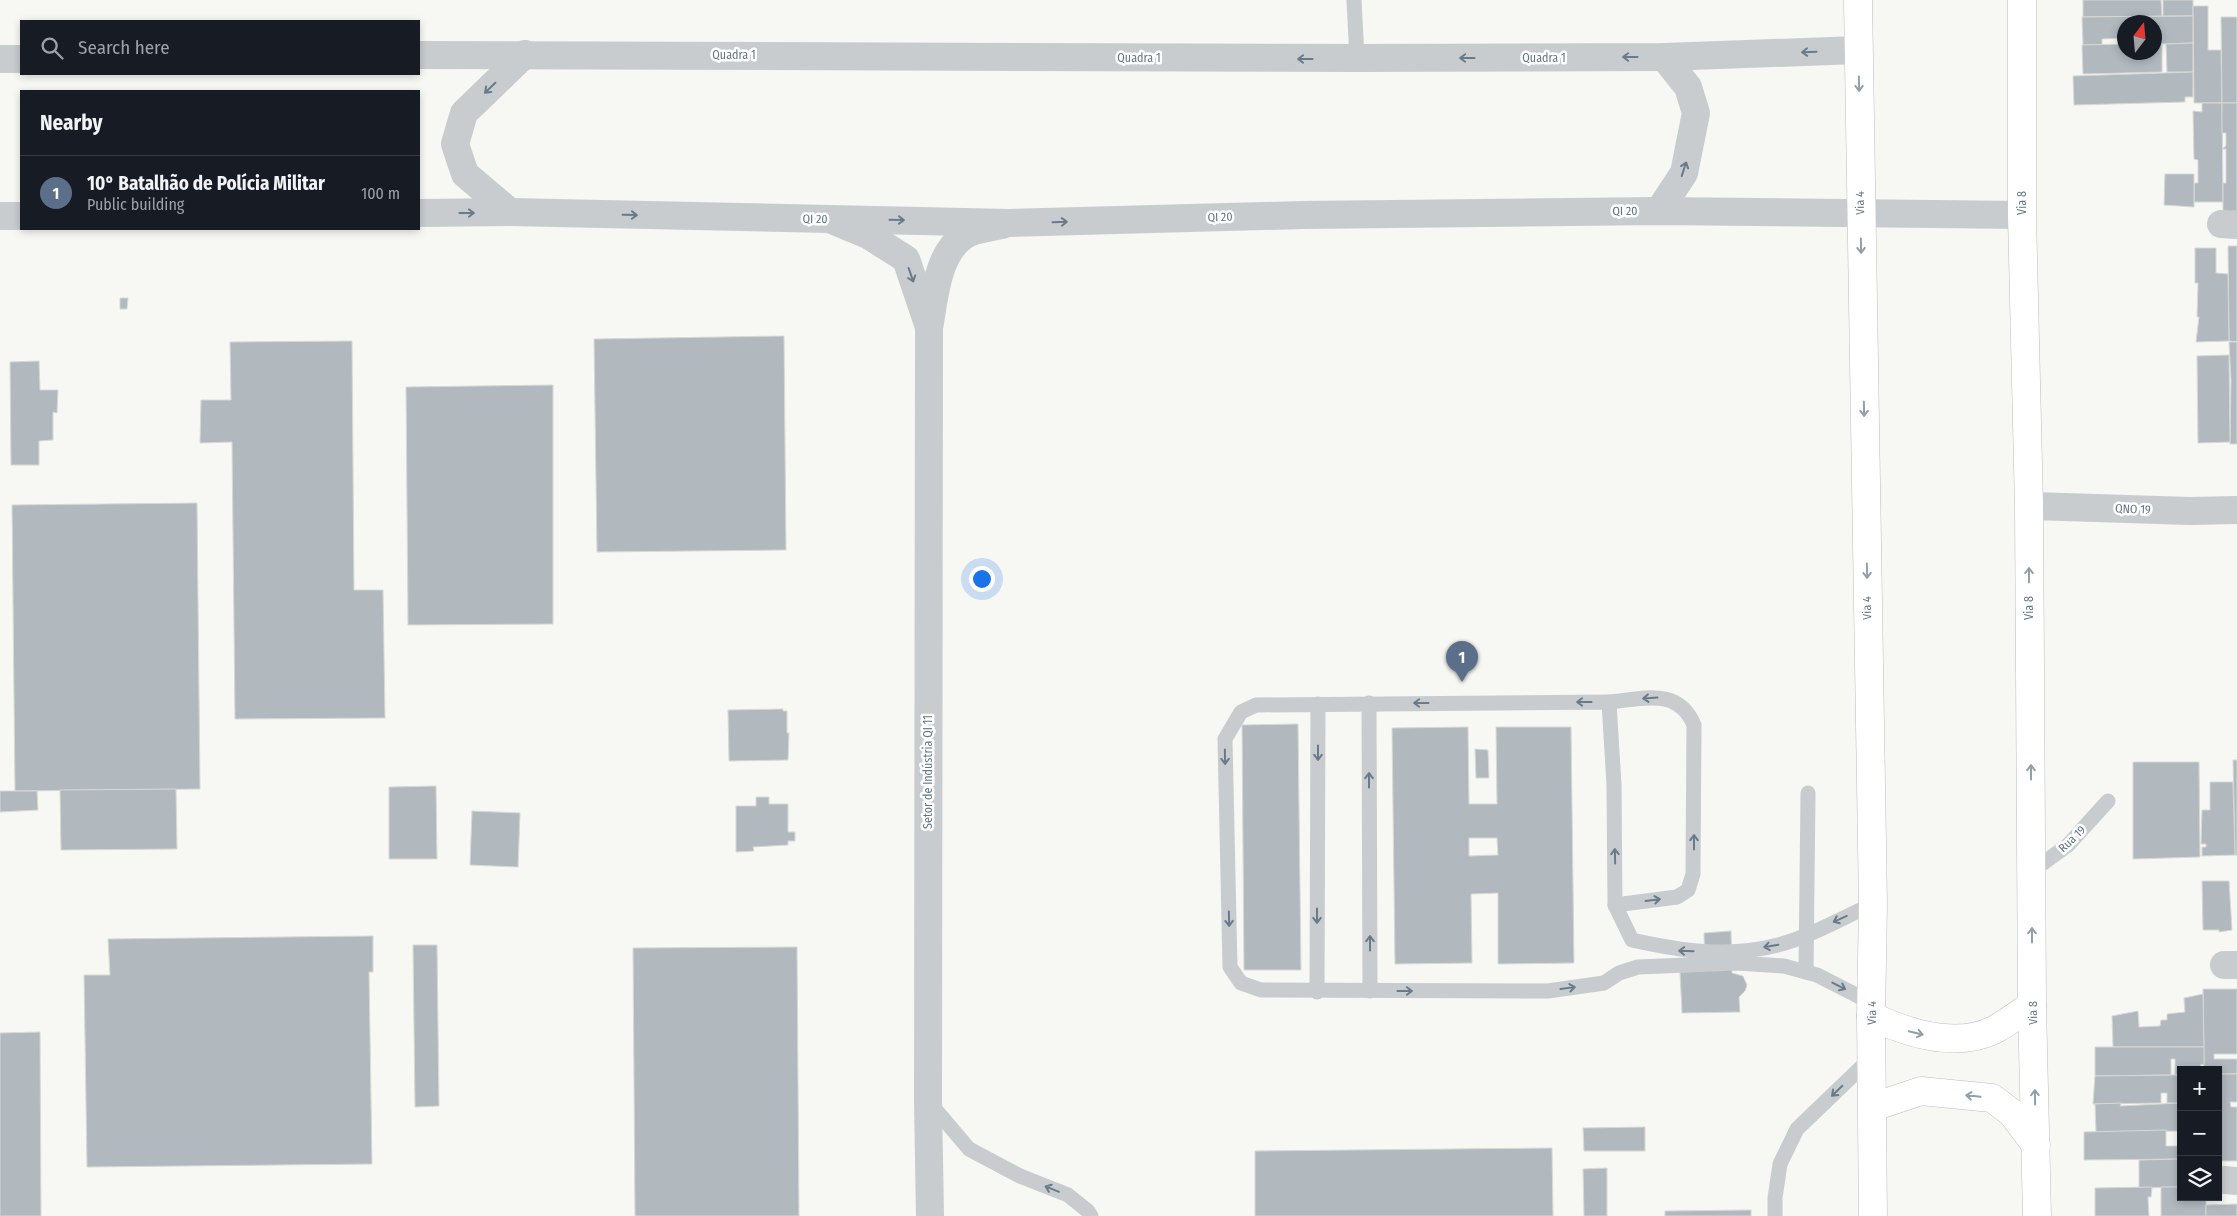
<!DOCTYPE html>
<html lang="en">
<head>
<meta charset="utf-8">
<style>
  body { margin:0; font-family:"Fira Sans Condensed",sans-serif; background:#242831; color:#f1f3f6 }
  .controls { position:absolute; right:15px; bottom:15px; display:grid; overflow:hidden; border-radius:0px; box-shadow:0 2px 8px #0003 }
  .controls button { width:45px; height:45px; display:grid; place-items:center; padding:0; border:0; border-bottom:1px solid #363941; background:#171b24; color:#f1f3f6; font:25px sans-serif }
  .compass { position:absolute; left:2117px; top:15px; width:45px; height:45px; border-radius:50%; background:#171b24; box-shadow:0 2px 8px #0003; rotate:16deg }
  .you { position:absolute; left:981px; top:578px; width:18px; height:18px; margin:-12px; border:4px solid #fff; border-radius:50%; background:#1a73e8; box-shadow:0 0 0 8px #1a73e833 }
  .badge { display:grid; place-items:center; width:32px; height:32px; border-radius:50%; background:#0b8043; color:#fff; font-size:16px; font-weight:700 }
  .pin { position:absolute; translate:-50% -41px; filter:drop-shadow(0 1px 2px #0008) }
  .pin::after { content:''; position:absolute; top:26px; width:18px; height:15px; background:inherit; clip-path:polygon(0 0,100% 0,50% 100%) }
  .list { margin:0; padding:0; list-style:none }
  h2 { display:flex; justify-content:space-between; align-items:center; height:65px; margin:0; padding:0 20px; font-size:21px }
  h2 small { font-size:16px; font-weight:400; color:#9ea1a6 }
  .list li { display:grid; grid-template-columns:32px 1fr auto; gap:15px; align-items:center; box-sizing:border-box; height:75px; padding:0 20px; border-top:1px solid #363941 }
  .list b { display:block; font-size:19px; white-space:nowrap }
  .list p { margin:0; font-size:16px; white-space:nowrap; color:#9ea1a6 }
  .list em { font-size:16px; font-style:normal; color:#9ea1a6 }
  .icon { flex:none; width:28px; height:28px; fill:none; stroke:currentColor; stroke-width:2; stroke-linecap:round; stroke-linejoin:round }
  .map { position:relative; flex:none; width:2237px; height:1216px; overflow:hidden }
  .search { position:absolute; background:#171b24; box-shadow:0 2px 8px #0003; left:20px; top:20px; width:400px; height:55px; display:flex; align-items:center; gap:12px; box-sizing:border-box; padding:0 18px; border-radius:0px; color:#9ea1a6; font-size:19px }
  .panel { position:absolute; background:#171b24; box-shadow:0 2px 8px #0003; left:20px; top:90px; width:400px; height:140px; border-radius:0px }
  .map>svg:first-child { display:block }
  .building { fill:#b1b9be; stroke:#d8d8d5; fill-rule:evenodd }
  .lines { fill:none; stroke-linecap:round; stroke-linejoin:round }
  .secondary-casing { stroke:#b8bec2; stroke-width:29 }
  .service { stroke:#c8cccf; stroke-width:15 }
  .minor { stroke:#c8cccf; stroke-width:28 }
  .tertiary { stroke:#c8cccf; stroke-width:28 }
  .secondary { stroke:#fff; stroke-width:28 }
  .oneway { stroke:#677b8b }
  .oneway2 { stroke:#91a0ab }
  .labels { text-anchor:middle; stroke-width:5; stroke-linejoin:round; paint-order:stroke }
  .street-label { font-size:12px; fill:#627787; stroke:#fff }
</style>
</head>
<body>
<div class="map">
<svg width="2237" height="1216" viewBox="0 0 2237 1216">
  <rect width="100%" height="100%" fill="#f7f7f3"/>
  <g class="building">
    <path d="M 2083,0 L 2161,0 L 2162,16 L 2083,17 Z"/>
    <rect x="2163" y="0" width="30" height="16"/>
    <path d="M 2193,6 L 2208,6 L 2208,50 L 2221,50 L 2222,103 L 2194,103 Z"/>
    <path d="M 2193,16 L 2193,43 L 2160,44 L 2160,38 L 2154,38 L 2154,22 L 2124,22 L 2124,38 L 2102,39 L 2102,45 L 2083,45 L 2082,17 Z"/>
    <path d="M 2221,17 L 2237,17 L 2237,103 L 2222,103 Z"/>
    <path d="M 2193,43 L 2193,72 L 2167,72 L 2166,44 Z"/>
    <path d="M 2124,44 L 2124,52 L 2154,52 L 2154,44 L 2162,44 L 2162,72 L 2083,74 L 2082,45 Z"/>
    <path d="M 2193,72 L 2193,97 L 2185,97 L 2185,102 L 2074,105 L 2073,76 Z"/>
    <path d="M 2202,103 L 2222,103 L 2223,202 L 2194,202 L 2194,183 L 2198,183 L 2198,160 L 2194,159 L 2193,111 L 2202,112 Z"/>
    <path d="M 2222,103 L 2237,103 L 2237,211 L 2223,212 L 2223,183 L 2226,183 L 2226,149 L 2222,149 L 2226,146 L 2226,133 L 2222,133 Z"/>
    <path d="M 2165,174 L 2194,174 L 2194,207 L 2164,205 Z"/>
    <path d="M 2228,246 L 2237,246 L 2237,342 L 2229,341 Z"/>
    <path d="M 2195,248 L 2216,248 L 2216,273 L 2228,274 L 2229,341 L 2196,342 L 2199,317 L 2197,317 L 2198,283 L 2195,283 Z"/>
    <path d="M 120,298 L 128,298 L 127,309 L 120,309 Z"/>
    <path d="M 784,336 L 786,550 L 597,552 L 594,339 Z"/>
    <path d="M 352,341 L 354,590 L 383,590 L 385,718 L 235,719 L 232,442 L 200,443 L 201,400 L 231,400 L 230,342 Z"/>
    <path d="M 2229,342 L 2237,342 L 2237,444 L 2230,444 L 2231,380 Z"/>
    <path d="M 2229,355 L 2230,442 L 2198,443 L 2197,356 Z"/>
    <path d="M 39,361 L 40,390 L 58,390 L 57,413 L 53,412 L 53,440 L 39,441 L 39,465 L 11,465 L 10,362 Z"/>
    <path d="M 553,385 L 553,624 L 408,625 L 406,387 Z"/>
    <path d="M 197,503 L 200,789 L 15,791 L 12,505 Z"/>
    <path d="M 783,709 L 783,711 L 787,711 L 787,733 L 789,733 L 788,760 L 729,761 L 728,710 Z"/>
    <path d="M 1298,724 L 1301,970 L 1244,970 L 1242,725 Z"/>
    <path d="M 1468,727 L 1469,804 L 1497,804 L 1496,727 L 1571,727 L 1574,963 L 1498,964 L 1498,893 L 1471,894 L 1472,963 L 1395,964 L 1392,728 ZM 1469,838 L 1497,838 L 1498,855 L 1469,856 Z"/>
    <path d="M 1475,749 L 1488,750 L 1489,778 L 1476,778 Z"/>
    <path d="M 2233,760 L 2237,760 L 2237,855 L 2235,855 Z"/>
    <path d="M 2133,762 L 2199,762 L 2200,857 L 2133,859 Z"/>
    <path d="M 2210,782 L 2233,782 L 2235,855 L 2202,856 L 2202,847 L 2206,847 L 2206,844 L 2201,844 L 2202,810 L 2210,810 Z"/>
    <path d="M 436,786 L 437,859 L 389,859 L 389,787 Z"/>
    <path d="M 176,789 L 177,849 L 61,850 L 60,790 Z"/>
    <path d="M 0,791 L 37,791 L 38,810 L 0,812 Z"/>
    <path d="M 756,797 L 769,797 L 769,804 L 788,804 L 788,832 L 795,832 L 795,841 L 788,841 L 788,845 L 753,847 L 754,851 L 736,852 L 736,806 L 756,806 Z"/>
    <path d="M 472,811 L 520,813 L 518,867 L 470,865 Z"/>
    <path d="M 2202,881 L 2229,881 L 2232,930 L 2219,932 L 2219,930 L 2203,930 Z"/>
    <path d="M 1731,931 L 1732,973 L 1743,976 L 1747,985 L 1745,991 L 1739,997 L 1740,1012 L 1682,1013 L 1680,972 L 1705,971 L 1704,933 Z"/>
    <path d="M 373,936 L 373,972 L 369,972 L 372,1164 L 87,1167 L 84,975 L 110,975 L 108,939 Z"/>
    <path d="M 413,945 L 437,945 L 439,1106 L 415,1107 Z"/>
    <path d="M 797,947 L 799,1216 L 635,1216 L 633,948 Z"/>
    <path d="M 2203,989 L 2237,989 L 2237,1054 L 2214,1054 L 2214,1059 L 2237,1059 L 2237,1074 L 2218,1074 L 2218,1070 L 2204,1070 Z"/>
    <path d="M 2203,994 L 2204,1047 L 2113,1047 L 2112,1016 L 2138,1011 L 2139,1027 L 2160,1026 L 2161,1020 L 2167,1020 L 2167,1014 L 2185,1012 L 2184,998 Z"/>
    <path d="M 40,1032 L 41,1216 L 0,1216 L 0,1033 Z"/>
    <path d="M 2095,1047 L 2204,1047 L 2204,1065 L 2201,1064 L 2200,1070 L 2204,1070 L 2181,1070 L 2181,1075 L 2175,1075 L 2175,1059 L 2171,1059 L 2171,1075 L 2095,1076 Z"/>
    <path d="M 2218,1074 L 2237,1074 L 2237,1102 L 2230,1102 L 2231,1107 L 2237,1107 L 2237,1161 L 2218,1161 Z"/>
    <path d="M 2175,1075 L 2181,1075 L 2181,1103 L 2167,1103 L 2167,1093 L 2161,1093 L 2161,1103 L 2093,1104 L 2095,1076 Z"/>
    <path d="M 2121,1103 L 2120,1106 L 2181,1103 L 2181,1131 L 2096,1132 L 2095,1104 Z"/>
    <path d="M 1645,1127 L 1645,1151 L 1584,1151 L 1583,1128 Z"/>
    <path d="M 2166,1130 L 2166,1146 L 2181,1146 L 2181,1159 L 2084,1160 L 2084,1132 Z"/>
    <path d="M 1552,1148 L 1553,1216 L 1255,1216 L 1255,1151 Z"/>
    <path d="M 2181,1159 L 2181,1187 L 2139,1188 L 2139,1160 Z"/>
    <path d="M 1607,1168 L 1607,1216 L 1584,1216 L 1583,1169 Z"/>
    <path d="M 2152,1187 L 2151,1197 L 2148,1197 L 2149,1216 L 2095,1216 L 2095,1188 Z"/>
    <path d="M 2161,1187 L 2181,1187 L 2181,1197 L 2206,1197 L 2206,1216 L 2161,1216 Z"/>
    <path d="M 2237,1204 L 2237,1216 L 2206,1216 L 2206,1205 Z"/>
    <path d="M 1751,1210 L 1751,1216 L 1665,1216 L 1665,1211 Z"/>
  </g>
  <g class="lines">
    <defs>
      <g id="secondary">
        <path d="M 1858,0 L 1873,904 L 1871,1016 L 1873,1216"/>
        <path d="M 2022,0 L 2022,215 L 2029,506 L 2032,1005 L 2037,1216"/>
        <path d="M 1871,1016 C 1907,1033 1955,1049 1994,1030 C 2007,1023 2020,1013 2032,1005"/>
        <path d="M 1873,1107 L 1921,1091 L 1992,1098 L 2012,1113 L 2036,1145"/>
      </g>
    </defs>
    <use href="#secondary" class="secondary-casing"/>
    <g class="service">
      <path d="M 1354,0 L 1357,58"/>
      <path d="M 1609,702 C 1643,699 1678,687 1694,725 L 1693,874 L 1688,890 L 1677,897 L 1615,905"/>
      <path d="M 1369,703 L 1370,991"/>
      <path d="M 2031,872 L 2068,845 L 2108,801"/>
      <path d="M 1806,972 L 1808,793"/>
      <path d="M 1317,992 L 1318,704"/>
      <path d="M 1872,1003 L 1817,975 L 1784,966 L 1736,963 L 1638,967 L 1619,973 L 1604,983 L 1548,991 L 1261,990 L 1241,983 L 1230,967 L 1225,739 L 1241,712 L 1256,705 L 1609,702 L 1614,785 L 1615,905 L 1632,940 C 1681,951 1729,958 1778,945 C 1811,936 1842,918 1873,904"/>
      <path d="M 930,1103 L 969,1149 L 1020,1176 L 1068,1195 L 1088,1211 L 1091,1216"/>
      <path d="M 1775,1216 L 1775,1198 L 1780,1164 L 1797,1129 L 1872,1057"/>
    </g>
    <g class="minor">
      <path d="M 832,220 L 868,235 L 906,259 L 929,327"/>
      <path d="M 2221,224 L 2237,225"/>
      <path d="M 2029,506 L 2190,511 L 2237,510"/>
      <path d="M 2224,965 L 2237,965"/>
      <path d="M 2225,1180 L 2237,1181"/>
      <path d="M 930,1216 L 928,1101 L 929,328 C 935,296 937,247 971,232 C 981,229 992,227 1002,225"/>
    </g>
    <g class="tertiary">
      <path d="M 419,55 L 1357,58 L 1664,57 L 1858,50"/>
      <path d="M 0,59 L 21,59"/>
      <path d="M 1659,211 L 1684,173 L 1696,113 L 1688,87 L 1664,57"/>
      <path d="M 510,212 L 465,174 L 455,144 L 464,113 L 525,54"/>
      <path d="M 419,213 L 510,212 L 1009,223 L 1303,215 L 1659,211 L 2022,215"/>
      <path d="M 0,216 L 21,216"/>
    </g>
    <use href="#secondary" class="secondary"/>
  </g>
  <defs><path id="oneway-shaft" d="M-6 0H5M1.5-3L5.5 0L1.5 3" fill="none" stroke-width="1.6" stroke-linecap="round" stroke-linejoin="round" transform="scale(1.25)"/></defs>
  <g class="oneway">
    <use href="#oneway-shaft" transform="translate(1809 52) rotate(178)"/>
    <use href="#oneway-shaft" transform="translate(1630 57) rotate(180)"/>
    <use href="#oneway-shaft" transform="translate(1467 58) rotate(180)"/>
    <use href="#oneway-shaft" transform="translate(1305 59) rotate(180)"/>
    <use href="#oneway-shaft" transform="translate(490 88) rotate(136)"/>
    <use href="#oneway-shaft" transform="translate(1684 169) rotate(-72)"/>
    <use href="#oneway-shaft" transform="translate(467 213)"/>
    <use href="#oneway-shaft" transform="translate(630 215) rotate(1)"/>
    <use href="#oneway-shaft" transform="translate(897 220) rotate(1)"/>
    <use href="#oneway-shaft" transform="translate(1060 222) rotate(-2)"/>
    <use href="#oneway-shaft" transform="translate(911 275) rotate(71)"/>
    <use href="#oneway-shaft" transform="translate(1650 698) rotate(176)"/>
    <use href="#oneway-shaft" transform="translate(1584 702) rotate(180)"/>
    <use href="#oneway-shaft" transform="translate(1421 703) rotate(180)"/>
    <use href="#oneway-shaft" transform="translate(1318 753) rotate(90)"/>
    <use href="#oneway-shaft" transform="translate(1225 757) rotate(89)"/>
    <use href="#oneway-shaft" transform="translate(1369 780) rotate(-90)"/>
    <use href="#oneway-shaft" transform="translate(1694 842) rotate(-90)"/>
    <use href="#oneway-shaft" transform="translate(1615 856) rotate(-91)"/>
    <use href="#oneway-shaft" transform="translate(1653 900) rotate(-7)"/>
    <use href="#oneway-shaft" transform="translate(1317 916) rotate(90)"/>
    <use href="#oneway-shaft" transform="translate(1229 919) rotate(89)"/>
    <use href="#oneway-shaft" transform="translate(1840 919) rotate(156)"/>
    <use href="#oneway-shaft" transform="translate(1370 943) rotate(-90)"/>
    <use href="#oneway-shaft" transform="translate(1771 946) rotate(170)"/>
    <use href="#oneway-shaft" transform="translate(1686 951) rotate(-178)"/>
    <use href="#oneway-shaft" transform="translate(1839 986) rotate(27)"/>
    <use href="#oneway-shaft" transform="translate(1568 988) rotate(-8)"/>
    <use href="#oneway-shaft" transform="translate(1405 991)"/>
    <use href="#oneway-shaft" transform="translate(1837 1091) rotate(136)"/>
    <use href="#oneway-shaft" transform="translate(1052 1189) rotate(-158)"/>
  </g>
  <g class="oneway2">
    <use href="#oneway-shaft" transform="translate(1859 84) rotate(89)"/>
    <use href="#oneway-shaft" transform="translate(1861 246) rotate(89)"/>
    <use href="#oneway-shaft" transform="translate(1864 409) rotate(89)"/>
    <use href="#oneway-shaft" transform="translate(1867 571) rotate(89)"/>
    <use href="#oneway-shaft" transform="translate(2029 575) rotate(-90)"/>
    <use href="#oneway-shaft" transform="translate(2031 772) rotate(-90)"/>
    <use href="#oneway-shaft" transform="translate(2032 935) rotate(-90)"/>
    <use href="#oneway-shaft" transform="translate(1916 1033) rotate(14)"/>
    <use href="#oneway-shaft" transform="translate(1973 1096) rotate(-174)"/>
    <use href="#oneway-shaft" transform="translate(2035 1097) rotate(-91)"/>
  </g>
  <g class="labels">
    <g class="street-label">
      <text x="734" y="59">Quadra 1</text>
      <text x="1139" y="62">Quadra 1</text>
      <text x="1544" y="62">Quadra 1</text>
      <text transform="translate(1860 203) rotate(-91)" y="4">Via 4</text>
      <text transform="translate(2022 203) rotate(-90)" y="4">Via 8</text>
      <text transform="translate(1625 211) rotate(-1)" y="4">QI 20</text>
      <text transform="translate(1220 217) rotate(-2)" y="4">QI 20</text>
      <text transform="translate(815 219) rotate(1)" y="4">QI 20</text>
      <text transform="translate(2133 509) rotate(2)" y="4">QNO 19</text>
      <text transform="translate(1867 608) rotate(-91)" y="4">Via 4</text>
      <text transform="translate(2029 608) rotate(-90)" y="4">Via 8</text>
      <text transform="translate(928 772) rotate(-90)" y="4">Setor de Indústria QI 11</text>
      <text transform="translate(2072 839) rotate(-44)" y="4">Rua 19</text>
      <text transform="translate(1872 1013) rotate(-89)" y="4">Via 4</text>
      <text transform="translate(2033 1013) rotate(-91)" y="4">Via 8</text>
    </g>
  </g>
</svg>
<div class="controls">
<button>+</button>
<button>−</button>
<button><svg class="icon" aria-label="layers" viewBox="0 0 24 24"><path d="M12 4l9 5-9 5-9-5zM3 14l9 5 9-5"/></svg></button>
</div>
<svg class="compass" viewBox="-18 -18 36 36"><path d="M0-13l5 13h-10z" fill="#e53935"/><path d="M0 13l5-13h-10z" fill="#9ea1a6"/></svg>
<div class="you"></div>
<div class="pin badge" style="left:1462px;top:682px;background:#5c6f8a">1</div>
<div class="search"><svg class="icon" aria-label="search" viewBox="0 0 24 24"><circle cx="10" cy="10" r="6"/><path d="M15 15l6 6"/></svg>Search here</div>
<section class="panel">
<h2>Nearby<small></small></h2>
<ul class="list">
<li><span class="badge" style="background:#5c6f8a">1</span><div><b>10° Batalhão de Polícia Militar</b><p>Public building</p></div><em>100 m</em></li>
</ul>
</section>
</div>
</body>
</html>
